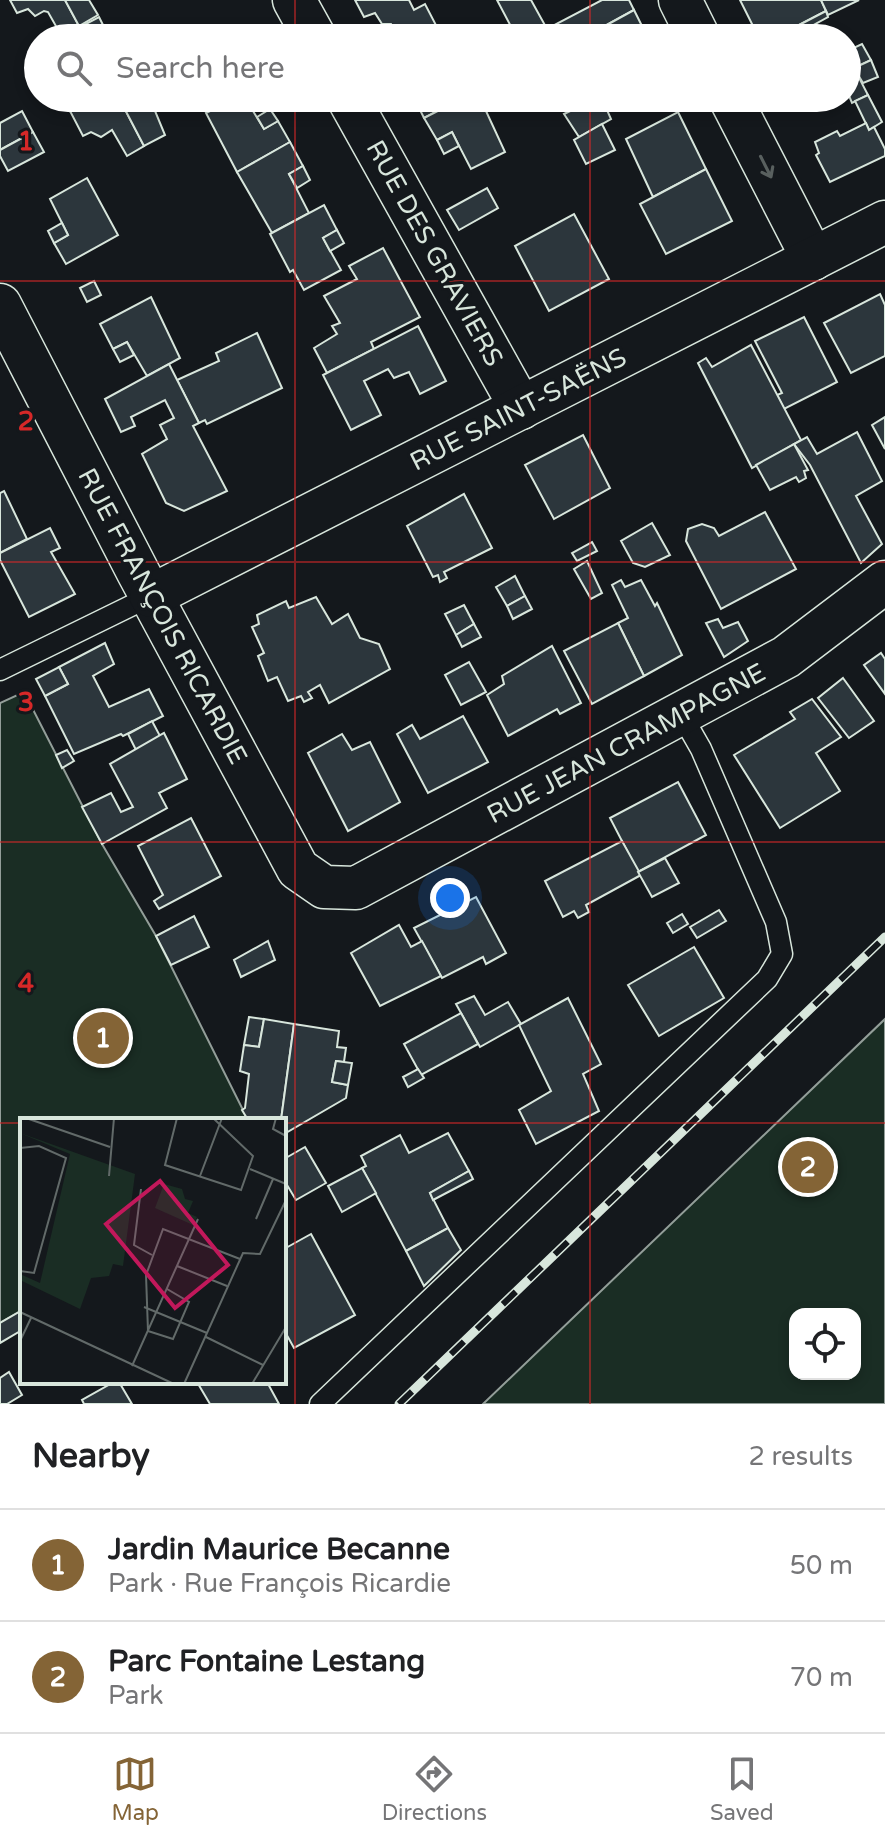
<!DOCTYPE html>
<html lang="en">
<head>
<meta charset="utf-8">
<style>
  body { margin:0; font-family:"Varela Round",sans-serif; background:#f2f2f2; color:#202124 }
  .controls { position:absolute; right:24px; bottom:24px; display:grid; overflow:hidden; border-radius:16px; box-shadow:0 4px 12px #0003 }
  .controls button { width:72px; height:72px; display:grid; place-items:center; padding:0; border:0; border-bottom:2px solid #e0e0e0; background:#fff; color:#202124; font:40px sans-serif }
  .you { position:absolute; left:450px; top:898px; width:28px; height:28px; margin:-20px; border:6px solid #fff; border-radius:50%; background:#1a73e8; box-shadow:0 0 0 12px #1a73e833 }
  .badge { display:grid; place-items:center; width:52px; height:52px; border-radius:50%; background:#846436; color:#fff; font-size:26px; font-weight:700 }
  .pin { position:absolute; translate:-50% -50%; border:4px solid #fff; box-shadow:0 2px 8px #0006 }
  .list { margin:0; padding:0; list-style:none }
  h2 { display:flex; justify-content:space-between; align-items:center; height:104px; margin:0; padding:0 32px; font-size:34px }
  h2 small { font-size:26px; font-weight:400; color:#757577 }
  .list li { display:grid; grid-template-columns:52px 1fr auto; gap:24px; align-items:center; box-sizing:border-box; height:112px; padding:0 32px; border-top:2px solid #e0e0e0 }
  .list b { display:block; font-size:30px; white-space:nowrap }
  .list p { margin:0; font-size:26px; white-space:nowrap; color:#757577 }
  .list em { font-size:26px; font-style:normal; color:#757577 }
  .icon { flex:none; width:44px; height:44px; fill:none; stroke:currentColor; stroke-width:2; stroke-linecap:round; stroke-linejoin:round }
  .map { position:relative; flex:none; width:885px; height:1404px; overflow:hidden }
  .search { position:absolute; background:#fff; box-shadow:0 4px 12px #0003; left:24px; right:24px; top:24px; height:88px; display:flex; align-items:center; gap:20px; box-sizing:border-box; padding:0 28px; border-radius:44px; color:#757577; font-size:30px }
  .sheet { height:328px; background:#fff }
  nav { display:flex; justify-content:space-around; align-items:center; box-sizing:border-box; height:112px; border-top:2px solid #e0e0e0; background:#fff; font-size:22px; color:#757577 }
  nav a { display:grid; justify-items:center; gap:4px }
  nav .on { color:#846436 }
  .map>svg:first-child { display:block }
  .green { fill:#1a2d24; stroke:#939e99; stroke-width:2; fill-rule:evenodd }
  .building { fill:#2c363c; stroke:#d8e6dc; stroke-width:2 }
  .lines { fill:none; stroke-linecap:round; stroke-linejoin:round }
  .service-casing { stroke:#d8e6dc; stroke-width:23 }
  .minor-casing { stroke:#d8e6dc; stroke-width:45 }
  .service { stroke:#14181c; stroke-width:20 }
  .minor { stroke:#14181c; stroke-width:42 }
  .rail-casing { stroke:#d8e6dc; stroke-width:9 }
  .rail { stroke:#14181c; stroke-width:6; stroke-dasharray:18; stroke-linecap:butt }
  .oneway { stroke:#59605f }
  .grid { fill:none; stroke:#d62828; stroke-width:2; stroke-opacity:0.55 }
  .labels { text-anchor:middle; stroke-width:6; stroke-linejoin:round; paint-order:stroke }
  .street-label { font-size:26px; fill:#d8e6dc; stroke:#14181c }
  .inset-road { fill:none; stroke:#626a69; stroke-width:2 }
  .view { fill:#c2185b; fill-opacity:0.15; stroke:#c2185b; stroke-width:4 }
  .inset-edge { fill:none; stroke:#d8e6dc; stroke-width:4 }
  .grid-label { font-size:26px; text-anchor:middle; font-weight:bold; fill:#d62828; stroke:#14181c; stroke-width:6; stroke-linejoin:round; paint-order:stroke }
</style>
</head>
<body>
<div class="map">
<svg width="885" height="1404" viewBox="0 0 885 1404">
  <rect width="100%" height="100%" fill="#14181c"/>
  <g class="green">
    <path d="M 24,692 L 102,844 L 156,936 L 248,1120 L 22,1120 L 22,1310 L 0,1323 L 0,703 Z"/>
    <path d="M 885,1019 L 885,1404 L 483,1404 ZM 795,1314 L 855,1314 L 855,1374 L 795,1374 Z"/>
  </g>
  <g class="building">
    <path d="M 10,0 L 65,0 L 79,26 L 61,35 L 48,12 L 44,11 L 35,16 L 28,9 L 17,13 Z"/>
    <path d="M 65,0 L 89,0 L 98,15 L 79,26 Z"/>
    <path d="M 355,0 L 409,0 L 414,10 L 425,4 L 439,31 L 425,38 L 399,38 L 391,24 L 382,24 L 375,13 L 364,17 Z"/>
    <path d="M 497,0 L 531,0 L 547,29 L 602,0 L 629,0 L 634,10 L 583,38 L 517,38 Z"/>
    <path d="M 740,0 L 821,0 L 826,11 L 774,38 L 759,38 Z"/>
    <path d="M 821,0 L 859,0 L 828,15 Z"/>
    <path d="M 634,10 L 648,38 L 583,38 Z"/>
    <path d="M 826,11 L 828,17 L 810,27 L 815,38 L 774,38 Z"/>
    <path d="M 99,17 L 108,35 L 123,29 L 128,38 L 86,38 L 80,27 Z"/>
    <path d="M 862,44 L 871,60 L 854,68 L 847,51 Z"/>
    <path d="M 871,60 L 878,77 L 863,83 L 854,68 Z"/>
    <path d="M 854,68 L 868,95 L 852,103 L 847,91 L 847,73 Z"/>
    <path d="M 868,95 L 882,122 L 869,130 L 855,101 Z"/>
    <path d="M 64,98 L 94,98 L 70,111 Z"/>
    <path d="M 94,98 L 119,98 L 144,146 L 127,156 L 112,130 L 101,137 L 91,132 L 83,136 L 70,111 Z"/>
    <path d="M 119,98 L 161,98 L 161,104 L 155,111 L 165,135 L 144,146 Z"/>
    <path d="M 236,98 L 245,98 L 264,129 L 278,121 L 290,142 L 237,172 L 206,113 Z"/>
    <path d="M 414,98 L 463,98 L 424,118 Z"/>
    <path d="M 463,98 L 480,98 L 505,152 L 471,169 L 452,132 L 437,140 L 424,118 Z"/>
    <path d="M 593,100 L 596,105 L 603,101 L 611,119 L 579,137 L 564,114 Z"/>
    <path d="M 270,109 L 278,121 L 264,129 L 257,117 Z"/>
    <path d="M 22,111 L 33,132 L 0,150 L 0,123 Z"/>
    <path d="M 678,112 L 706,169 L 653,197 L 626,139 Z"/>
    <path d="M 866,123 L 869,130 L 874,127 L 885,149 L 885,156 L 830,182 L 816,155 L 819,153 L 815,142 L 837,131 L 840,136 Z"/>
    <path d="M 602,124 L 615,150 L 586,164 L 574,140 Z"/>
    <path d="M 33,132 L 44,152 L 8,171 L 0,156 L 0,150 Z"/>
    <path d="M 452,132 L 459,146 L 444,154 L 437,140 Z"/>
    <path d="M 290,142 L 303,166 L 289,174 L 309,213 L 272,233 L 237,172 Z"/>
    <path d="M 303,166 L 310,180 L 297,188 L 289,174 Z"/>
    <path d="M 706,169 L 732,221 L 666,254 L 640,204 Z"/>
    <path d="M 87,178 L 118,235 L 66,264 L 54,243 L 68,235 L 50,199 Z"/>
    <path d="M 487,188 L 498,208 L 459,230 L 447,210 Z"/>
    <path d="M 324,205 L 337,230 L 323,238 L 341,270 L 304,290 L 293,270 L 290,272 L 270,234 Z"/>
    <path d="M 574,214 L 609,279 L 549,311 L 515,246 Z"/>
    <path d="M 62,223 L 68,235 L 54,243 L 48,231 Z"/>
    <path d="M 337,230 L 344,243 L 330,251 L 323,238 Z"/>
    <path d="M 383,248 L 420,317 L 371,342 L 374,349 L 327,373 L 314,348 L 337,334 L 332,326 L 340,323 L 324,296 L 357,279 L 349,266 Z"/>
    <path d="M 94,281 L 101,295 L 87,302 L 80,288 Z"/>
    <path d="M 880,294 L 885,305 L 885,356 L 851,373 L 824,323 Z"/>
    <path d="M 151,297 L 180,358 L 147,376 L 127,342 L 113,349 L 100,324 Z"/>
    <path d="M 804,317 L 837,382 L 784,409 L 777,395 L 782,393 L 755,341 Z"/>
    <path d="M 418,326 L 446,381 L 420,394 L 409,372 L 394,378 L 388,369 L 364,381 L 381,415 L 351,430 L 323,375 Z"/>
    <path d="M 257,333 L 282,388 L 207,424 L 205,420 L 199,423 L 177,380 L 219,361 L 216,353 Z"/>
    <path d="M 127,342 L 134,355 L 120,362 L 113,349 Z"/>
    <path d="M 751,345 L 801,440 L 752,468 L 698,363 L 706,358 L 712,367 Z"/>
    <path d="M 169,364 L 199,423 L 193,426 L 227,491 L 184,511 L 166,503 L 142,454 L 167,439 L 160,425 L 174,418 L 165,400 L 131,417 L 135,426 L 121,432 L 105,399 Z"/>
    <path d="M 885,417 L 885,449 L 872,425 Z"/>
    <path d="M 857,432 L 882,481 L 856,496 L 882,544 L 861,563 L 810,465 L 794,444 L 807,437 L 817,454 Z"/>
    <path d="M 583,435 L 610,488 L 554,519 L 525,465 Z"/>
    <path d="M 794,444 L 808,470 L 804,471 L 806,478 L 799,482 L 796,477 L 770,490 L 756,465 Z"/>
    <path d="M 4,491 L 27,539 L 0,553 L 0,493 Z"/>
    <path d="M 464,494 L 492,548 L 444,572 L 447,578 L 440,582 L 438,575 L 433,577 L 407,526 Z"/>
    <path d="M 765,512 L 796,569 L 721,609 L 686,541 L 688,529 L 702,524 L 714,528 L 719,536 Z"/>
    <path d="M 652,523 L 670,555 L 645,567 L 633,563 L 621,541 Z"/>
    <path d="M 50,528 L 60,548 L 51,552 L 75,594 L 29,617 L 0,560 L 0,553 Z"/>
    <path d="M 592,542 L 597,551 L 577,561 L 572,553 Z"/>
    <path d="M 587,561 L 602,593 L 591,599 L 574,569 Z"/>
    <path d="M 515,576 L 525,596 L 507,606 L 496,587 Z"/>
    <path d="M 621,580 L 625,587 L 641,580 L 655,606 L 657,603 L 682,655 L 644,676 L 618,623 L 628,618 L 612,585 Z"/>
    <path d="M 525,596 L 532,609 L 513,619 L 507,606 Z"/>
    <path d="M 316,597 L 332,624 L 348,614 L 360,638 L 379,644 L 390,669 L 329,703 L 320,685 L 308,692 L 312,698 L 304,702 L 301,696 L 288,701 L 277,677 L 268,681 L 258,656 L 264,653 L 252,627 L 259,624 L 257,615 L 286,601 L 289,608 Z"/>
    <path d="M 464,605 L 474,624 L 456,635 L 445,614 Z"/>
    <path d="M 718,619 L 723,628 L 738,622 L 748,641 L 724,657 L 706,623 Z"/>
    <path d="M 618,623 L 644,676 L 592,704 L 564,651 Z"/>
    <path d="M 474,624 L 481,637 L 462,647 L 456,635 Z"/>
    <path d="M 105,643 L 114,664 L 93,676 L 109,707 L 149,689 L 163,716 L 123,736 L 121,734 L 74,754 L 45,696 L 68,684 L 59,667 Z"/>
    <path d="M 552,646 L 581,703 L 560,714 L 557,709 L 508,736 L 487,695 L 504,684 L 502,676 Z"/>
    <path d="M 881,653 L 885,659 L 885,694 L 864,665 Z"/>
    <path d="M 469,662 L 486,692 L 461,705 L 445,675 Z"/>
    <path d="M 59,667 L 68,684 L 45,696 L 36,679 Z"/>
    <path d="M 843,678 L 874,721 L 849,738 L 818,698 Z"/>
    <path d="M 812,699 L 841,737 L 816,753 L 840,791 L 780,828 L 734,755 L 795,719 L 790,712 Z"/>
    <path d="M 463,716 L 488,762 L 428,793 L 397,734 L 412,725 L 420,739 Z"/>
    <path d="M 152,721 L 160,736 L 136,750 L 128,734 Z"/>
    <path d="M 164,733 L 187,779 L 159,793 L 167,808 L 102,844 L 82,807 L 111,793 L 121,812 L 133,807 L 110,764 Z"/>
    <path d="M 342,734 L 352,750 L 370,742 L 400,802 L 348,831 L 308,753 Z"/>
    <path d="M 67,750 L 74,761 L 62,768 L 56,755 Z"/>
    <path d="M 678,782 L 706,835 L 638,872 L 610,818 Z"/>
    <path d="M 191,818 L 221,876 L 159,909 L 154,901 L 163,895 L 138,846 Z"/>
    <path d="M 622,841 L 641,875 L 586,905 L 589,912 L 578,918 L 574,911 L 563,917 L 545,881 Z"/>
    <path d="M 665,858 L 679,883 L 652,897 L 638,872 Z"/>
    <path d="M 476,897 L 506,953 L 486,964 L 483,957 L 442,978 L 414,928 Z"/>
    <path d="M 719,910 L 726,921 L 697,938 L 690,927 Z"/>
    <path d="M 682,914 L 688,924 L 673,933 L 667,923 Z"/>
    <path d="M 194,916 L 209,947 L 171,965 L 156,936 Z"/>
    <path d="M 399,925 L 411,947 L 422,941 L 441,976 L 380,1006 L 351,953 Z"/>
    <path d="M 268,941 L 275,960 L 241,977 L 234,960 Z"/>
    <path d="M 694,947 L 724,998 L 659,1036 L 628,985 Z"/>
    <path d="M 474,996 L 485,1015 L 508,1002 L 521,1024 L 480,1047 L 456,1004 Z"/>
    <path d="M 568,998 L 601,1064 L 583,1074 L 599,1111 L 536,1144 L 519,1110 L 551,1091 L 519,1025 Z"/>
    <path d="M 461,1013 L 478,1044 L 421,1075 L 404,1044 Z"/>
    <path d="M 249,1017 L 264,1019 L 259,1047 L 244,1045 Z"/>
    <path d="M 264,1019 L 294,1024 L 281,1120 L 248,1120 L 242,1110 L 245,1108 L 249,1074 L 240,1071 L 244,1045 L 259,1047 Z"/>
    <path d="M 294,1024 L 339,1031 L 337,1047 L 346,1048 L 344,1062 L 336,1061 L 332,1082 L 348,1085 L 346,1098 L 284,1134 L 284,1120 L 281,1120 Z"/>
    <path d="M 336,1061 L 352,1063 L 348,1085 L 332,1082 Z"/>
    <path d="M 418,1069 L 424,1078 L 408,1087 L 403,1077 Z"/>
    <path d="M 448,1133 L 469,1171 L 430,1193 L 448,1228 L 406,1251 L 362,1168 L 366,1166 L 361,1156 L 400,1135 L 409,1153 Z"/>
    <path d="M 305,1147 L 326,1183 L 296,1200 L 284,1180 L 284,1159 Z"/>
    <path d="M 362,1168 L 376,1193 L 342,1212 L 328,1186 Z"/>
    <path d="M 469,1171 L 473,1179 L 433,1200 L 430,1193 Z"/>
    <path d="M 448,1228 L 461,1250 L 424,1286 L 406,1251 Z"/>
    <path d="M 311,1234 L 355,1315 L 294,1348 L 284,1330 L 284,1249 Z"/>
    <path d="M 19,1312 L 22,1317 L 22,1330 L 0,1343 L 0,1323 Z"/>
    <path d="M 9,1372 L 22,1395 L 7,1404 L 0,1404 L 0,1378 Z"/>
    <path d="M 114,1382 L 119,1382 L 132,1404 L 84,1404 L 82,1400 Z"/>
    <path d="M 197,1382 L 267,1382 L 279,1404 L 210,1404 Z"/>
  </g>
  <g class="lines">
    <defs>
      <g id="service">
        <path d="M 0,670 L 151,596"/>
        <path d="M 320,1404 L 767,979 L 782,954 L 776,922 L 701,749 L 681,714"/>
      </g>
      <g id="minor">
        <path d="M 294,0 L 315,38"/>
        <path d="M 680,0 L 699,38"/>
        <path d="M 348,98 L 521,408"/>
        <path d="M 730,98 L 813,259"/>
        <path d="M 0,305 L 138,572 L 298,869 L 324,887 L 356,888 L 786,657 L 885,582"/>
        <path d="M 151,596 L 885,222"/>
      </g>
    </defs>
    <use href="#service" class="service-casing"/>
    <use href="#minor" class="minor-casing"/>
    <use href="#service" class="service"/>
    <use href="#minor" class="minor"/>
    <defs>
      <path id="rail" d="M 399,1404 L 885,937"/>
    </defs>
    <use href="#rail" class="rail-casing"/>
    <use href="#rail" class="rail"/>
  </g>
  <defs><path id="oneway-shaft" d="M-6 0H5M1.5-3L5.5 0L1.5 3" fill="none" stroke-width="1.6" stroke-linecap="round" stroke-linejoin="round" transform="scale(2)"/></defs>
  <use class="oneway" href="#oneway-shaft" transform="translate(766 167) rotate(63)"/>
  <path class="grid" d="M 295,0 L 295,38M 590,0 L 590,38M 295,98 L 295,1404M 590,98 L 590,1404M 0,281 L 885,281M 0,562 L 885,562M 0,842 L 885,842M 0,1123 L 22,1123M 284,1123 L 885,1123"/>
  <g class="labels">
    <g class="street-label">
      <text transform="translate(435 253) rotate(61)" y="9">RUE DES GRAVIERS</text>
      <text transform="translate(518 409) rotate(-27)" y="9">RUE SAINT-SAËNS</text>
      <text transform="translate(163 616) rotate(62)" y="9">RUE FRANÇOIS RICARDIE</text>
      <text transform="translate(626 743) rotate(-28)" y="9">RUE JEAN CRAMPAGNE</text>
    </g>
  </g>
  <g transform="translate(20 1118)">
    <rect width="266" height="266" fill="#14181c"/>
    <path d="M 0,15 L 115,56 L 103,148 L 93,146 L 89,158 L 71,160 L 60,191 L 0,162 L 0,156 L 20,165 L 50,36 ZM 144,66 L 162,71 L 165,81 L 173,83 L 168,95 L 177,99 L 173,107 L 135,90 Z" fill="#1a2d24"/>
    <path class="inset-road" d="M 6,0 L 90,29M 157,0 L 145,47 L 221,72 L 233,38 L 193,0M 256,0 L 253,11 L 266,18M 0,30 L 19,28 L 46,40 L 14,155 L 0,153M 230,51 L 266,66M 89,58 L 94,0M 180,58 L 202,0M 121,71 L 114,127 L 132,137M 236,101 L 253,61M 157,148 L 207,168M 124,189 L 187,215M 0,194 L 154,266M 128,213 L 126,157 L 143,111 L 220,141M 128,213 L 153,221 L 169,184 L 147,171M 186,219 L 243,247M 0,223 L 11,200M 112,248 L 178,101M 164,266 L 223,135 L 240,136 L 266,82M 232,266 L 266,209"/>
    <path class="view" d="M 140,63 L 208,147 L 155,190 L 86,106 Z"/>
    <rect width="266" height="266" class="inset-edge"/>
  </g>
  <g class="grid-label">
    <text x="26" y="150">1</text>
    <text x="26" y="430">2</text>
    <text x="26" y="711">3</text>
    <text x="26" y="992">4</text>
  </g>
</svg>
<div class="controls">
<button><svg class="icon" aria-label="locate" viewBox="0 0 24 24"><circle cx="12" cy="12" r="6"/><path d="M12 2v4M12 18v4M2 12h4M18 12h4"/></svg></button>
</div>
<div class="you"></div>
<div class="pin badge" style="left:103px;top:1038px">1</div>
<div class="pin badge" style="left:808px;top:1167px">2</div>
<div class="search"><svg class="icon" aria-label="search" viewBox="0 0 24 24"><circle cx="10" cy="10" r="6"/><path d="M15 15l6 6"/></svg>Search here</div>
</div>
<section class="sheet">
<h2>Nearby<small>2 results</small></h2>
<ul class="list">
<li><span class="badge">1</span><div><b>Jardin Maurice Becanne</b><p>Park · Rue François Ricardie</p></div><em>50 m</em></li>
<li><span class="badge">2</span><div><b>Parc Fontaine Lestang</b><p>Park</p></div><em>70 m</em></li>
</ul>
</section>
<nav>
<a class="on"><svg class="icon" aria-label="map" viewBox="0 0 24 24"><path d="M3 6l6-2 6 2 6-2v14l-6 2-6-2-6 2zM9 4v14M15 6v14"/></svg>Map</a>
<a><svg class="icon" aria-label="directions" viewBox="0 0 24 24"><path d="M12 3l9 9-9 9-9-9zM9 14v-3h6M13 9l2 2-2 2"/></svg>Directions</a>
<a><svg class="icon" aria-label="saved" viewBox="0 0 24 24"><path d="M7 4h10v16l-5-4-5 4z"/></svg>Saved</a>
</nav>
</body>
</html>
